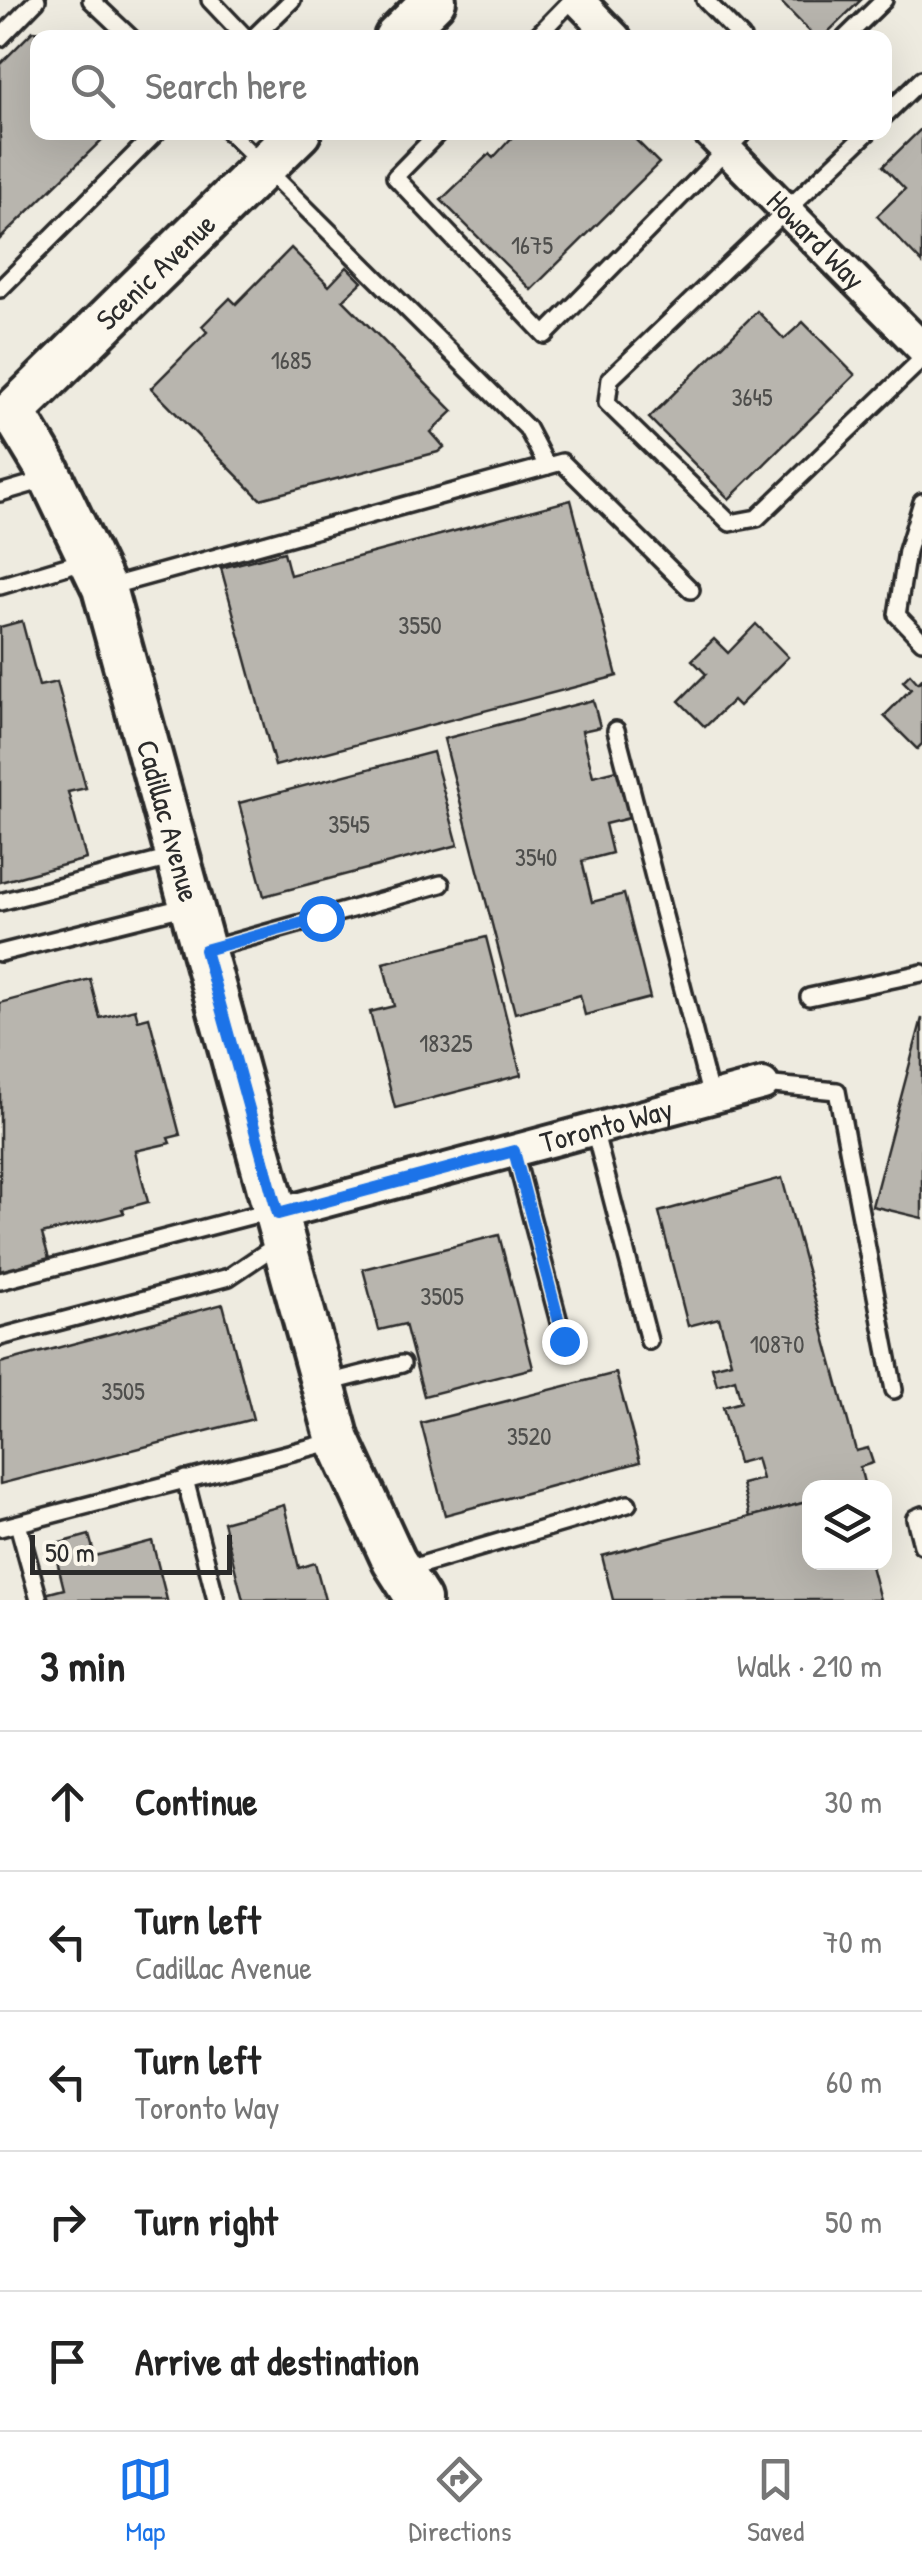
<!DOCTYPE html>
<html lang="en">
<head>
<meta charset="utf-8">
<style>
  body { margin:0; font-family:"Patrick Hand",sans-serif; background:#f6f6f6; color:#222 }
  .controls { position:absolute; right:30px; bottom:30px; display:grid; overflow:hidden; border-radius:20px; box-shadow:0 10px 40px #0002 }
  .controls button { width:90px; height:90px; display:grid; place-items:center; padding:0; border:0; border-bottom:2px solid #e0e0e0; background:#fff; color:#222; font:50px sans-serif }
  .scale { position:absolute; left:30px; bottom:25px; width:202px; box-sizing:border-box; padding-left:10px; border:5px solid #2b2b2b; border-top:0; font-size:28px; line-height:35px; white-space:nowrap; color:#2b2b2b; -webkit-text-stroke:8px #fbf7ec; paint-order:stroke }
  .stop { position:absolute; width:30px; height:30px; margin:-22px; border:8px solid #1a73e8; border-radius:50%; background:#fff }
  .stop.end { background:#1a73e8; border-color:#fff; box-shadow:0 2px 10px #0008 }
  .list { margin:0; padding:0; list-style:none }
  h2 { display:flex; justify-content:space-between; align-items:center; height:130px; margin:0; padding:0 40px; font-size:42px }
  h2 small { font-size:32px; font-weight:400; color:#767676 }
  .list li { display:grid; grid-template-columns:65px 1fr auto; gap:30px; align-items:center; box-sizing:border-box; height:140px; padding:0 40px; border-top:2px solid #e0e0e0 }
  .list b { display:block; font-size:38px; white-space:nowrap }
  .list p { margin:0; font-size:32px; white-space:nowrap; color:#767676 }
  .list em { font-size:32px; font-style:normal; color:#767676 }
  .icon { flex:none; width:55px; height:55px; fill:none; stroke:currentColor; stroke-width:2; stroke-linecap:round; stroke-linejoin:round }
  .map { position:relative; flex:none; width:922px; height:1600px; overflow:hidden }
  .search { position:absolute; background:#fff; box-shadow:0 10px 40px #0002; left:30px; right:30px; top:30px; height:110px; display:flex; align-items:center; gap:25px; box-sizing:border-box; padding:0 35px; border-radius:20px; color:#767676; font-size:38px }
  .sheet { height:830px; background:#fff }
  nav { display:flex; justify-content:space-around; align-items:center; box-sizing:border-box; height:140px; border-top:2px solid #e0e0e0; background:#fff; font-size:28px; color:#767676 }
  nav a { display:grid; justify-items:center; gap:5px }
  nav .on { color:#1a73e8 }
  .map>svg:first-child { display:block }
  .building { fill:#b8b5ae; stroke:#2b2b2b; stroke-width:2.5 }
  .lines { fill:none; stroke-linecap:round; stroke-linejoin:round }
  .lane-casing { stroke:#2b2b2b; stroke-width:22 }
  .street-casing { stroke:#2b2b2b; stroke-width:38 }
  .secondary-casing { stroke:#2b2b2b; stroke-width:50 }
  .lane { stroke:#fbf7ec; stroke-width:15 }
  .street { stroke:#fbf7ec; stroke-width:30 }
  .secondary { stroke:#fbf7ec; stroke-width:42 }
  .route { stroke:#1a73e8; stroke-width:12 }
  .labels { text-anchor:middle; stroke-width:9; stroke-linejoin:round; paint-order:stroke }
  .number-label { font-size:25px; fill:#4e4e4c }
  .street-label { font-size:30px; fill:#2b2b2b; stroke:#fbf7ec }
</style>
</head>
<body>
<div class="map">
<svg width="922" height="1600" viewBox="0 0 922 1600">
  <rect width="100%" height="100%" fill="#eeebe0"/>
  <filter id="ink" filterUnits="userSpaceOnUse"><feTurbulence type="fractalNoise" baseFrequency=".01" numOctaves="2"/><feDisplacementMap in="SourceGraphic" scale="20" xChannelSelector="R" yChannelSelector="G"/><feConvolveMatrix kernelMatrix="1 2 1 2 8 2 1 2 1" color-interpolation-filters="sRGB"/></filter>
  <g filter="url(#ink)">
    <g class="building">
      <path d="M 779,0 L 861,0 L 822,38 L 816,38 Z"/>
      <path d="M 33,31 L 71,34 L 74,38 L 38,38 L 38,132 L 110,132 L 0,239 L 0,64 Z"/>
      <path d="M 922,128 L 922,263 L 877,216 L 905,189 L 883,166 Z"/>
      <path d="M 517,132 L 628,132 L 659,163 L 531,290 L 441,200 L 489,154 L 493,158 Z"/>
      <path d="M 291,248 L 329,286 L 347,267 L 362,282 L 343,300 L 453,411 L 431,432 L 444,447 L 438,452 L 260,499 L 151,388 L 207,332 L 202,326 L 230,298 L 236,304 Z"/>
      <path d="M 757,311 L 784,339 L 803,322 L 855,375 L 729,499 L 649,418 Z"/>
      <path d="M 571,500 L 617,676 L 275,766 L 221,568 L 284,552 L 290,575 Z"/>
      <path d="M 22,621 L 39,686 L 57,682 L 86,788 L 68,792 L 86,859 L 0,882 L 0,627 Z"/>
      <path d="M 756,624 L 788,657 L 739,706 L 733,700 L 705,727 L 679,701 L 706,674 L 692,660 L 714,639 L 728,653 Z"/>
      <path d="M 910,674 L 918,683 L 922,679 L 922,744 L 917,749 L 884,716 L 911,689 L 903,681 Z"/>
      <path d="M 593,700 L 600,727 L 582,731 L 593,776 L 621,769 L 633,817 L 605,824 L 612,853 L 582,861 L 592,902 L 624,894 L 650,998 L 585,1015 L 580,995 L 515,1013 L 444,739 Z"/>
      <path d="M 433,752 L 458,845 L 264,896 L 239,803 Z"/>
      <path d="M 486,937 L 521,1075 L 395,1108 L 370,1012 L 394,1006 L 383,963 Z"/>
      <path d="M 90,979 L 100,1018 L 135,1009 L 138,1020 L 149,1017 L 180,1135 L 168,1138 L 170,1143 L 135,1151 L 148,1202 L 122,1209 L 124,1213 L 42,1234 L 50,1262 L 0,1275 L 0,1003 Z"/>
      <path d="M 922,1018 L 922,1218 L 872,1206 Z"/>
      <path d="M 782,1178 L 856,1451 L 868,1448 L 873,1463 L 860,1467 L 865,1487 L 810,1488 L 810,1501 L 750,1517 L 742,1484 L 762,1479 L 756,1458 L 738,1463 L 723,1407 L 741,1402 L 735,1379 L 717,1385 L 712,1367 L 731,1362 L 719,1318 L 688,1326 L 659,1212 Z"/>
      <path d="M 499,1235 L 533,1368 L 424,1396 L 405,1324 L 379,1330 L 363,1269 Z"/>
      <path d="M 223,1304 L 253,1419 L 0,1484 L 0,1363 Z"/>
      <path d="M 616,1373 L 640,1462 L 445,1515 L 421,1423 Z"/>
      <path d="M 810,1501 L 810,1562 L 870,1562 L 880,1600 L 613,1600 L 602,1556 Z"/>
      <path d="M 284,1505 L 299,1568 L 315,1563 L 325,1600 L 243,1600 L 223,1522 Z"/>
      <path d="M 89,1535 L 95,1556 L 152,1541 L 167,1600 L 46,1600 L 45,1594 L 64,1589 L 53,1545 Z"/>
    </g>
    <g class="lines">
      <defs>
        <g id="lane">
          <path d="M 91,0 L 131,38"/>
          <path d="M 210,0 L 246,38"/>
          <path d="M 705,0 L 742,38"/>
          <path d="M 0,38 L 37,0"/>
          <path d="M 253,38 L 292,0"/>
          <path d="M 535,38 L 572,0"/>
          <path d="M 845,38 L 884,0"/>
          <path d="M 884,116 L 922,79"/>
          <path d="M 229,132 L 527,428 L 547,466"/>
          <path d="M 439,132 L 395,177 L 545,335 L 744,132"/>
          <path d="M 868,132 L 610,379 L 607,403 L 730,523 L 757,518 L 922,359"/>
          <path d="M 0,289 L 157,132"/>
          <path d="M 0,493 L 48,479"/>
          <path d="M 922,502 L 907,551 L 897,615 L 922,641"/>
          <path d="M 0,586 L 87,560"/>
          <path d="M 108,587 L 562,462 L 691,590"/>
          <path d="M 616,730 L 711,1098"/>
          <path d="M 0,902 L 175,857"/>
          <path d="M 209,949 L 441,884"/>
          <path d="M 0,953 L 188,906"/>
          <path d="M 809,997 L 922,973"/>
          <path d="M 763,1084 L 837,1091 L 894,1390"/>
          <path d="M 594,1129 L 649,1341"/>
          <path d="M 514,1151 L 564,1341"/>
          <path d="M 0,1281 L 273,1210"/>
          <path d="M 0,1337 L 229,1277 L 266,1252 L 280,1248"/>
          <path d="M 327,1383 L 402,1364"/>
          <path d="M 185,1479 L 216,1600"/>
          <path d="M 922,1515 L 915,1518 L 922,1545"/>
          <path d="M 18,1524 L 39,1600"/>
          <path d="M 0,1528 L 335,1441"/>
          <path d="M 404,1570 L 628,1504"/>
        </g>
        <g id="street">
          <path d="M 578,0 L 615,38"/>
          <path id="s1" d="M 709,132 L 922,348"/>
          <path id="s2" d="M 278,1214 L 763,1084"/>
        </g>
        <g id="secondary">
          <path d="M 396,38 L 434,0"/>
          <path id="s3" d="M 299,132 L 13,412 L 45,465 L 104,588 L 338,1440 L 394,1561 L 419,1600"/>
        </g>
      </defs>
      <use href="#lane" class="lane-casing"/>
      <use href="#street" class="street-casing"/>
      <use href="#secondary" class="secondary-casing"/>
      <use href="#lane" class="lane"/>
      <use href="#street" class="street"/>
      <use href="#secondary" class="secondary"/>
    </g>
  </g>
  <g class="lines" filter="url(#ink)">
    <path class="route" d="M 321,918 L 205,950 L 278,1214 L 514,1151 L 564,1341"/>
  </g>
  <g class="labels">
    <g class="number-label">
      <text x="532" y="254">1675</text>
      <text x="291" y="369">1685</text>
      <text x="752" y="406">3645</text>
      <text x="420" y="634">3550</text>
      <text x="349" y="833">3545</text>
      <text x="536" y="866">3540</text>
      <text x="446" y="1052">18325</text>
      <text x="442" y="1305">3505</text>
      <text x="777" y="1353">10870</text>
      <text x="123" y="1400">3505</text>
      <text x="529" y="1445">3520</text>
    </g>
    <g class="street-label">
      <text dy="10" stroke="none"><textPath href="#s1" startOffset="152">Howard Way</textPath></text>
      <text transform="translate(156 272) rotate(-44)" y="10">Scenic Avenue</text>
      <text dy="10" stroke="none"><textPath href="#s3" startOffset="840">Cadillac Avenue</textPath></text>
      <text dy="10" stroke="none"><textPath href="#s2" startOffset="340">Toronto Way</textPath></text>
    </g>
  </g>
</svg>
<div class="controls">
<button><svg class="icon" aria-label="layers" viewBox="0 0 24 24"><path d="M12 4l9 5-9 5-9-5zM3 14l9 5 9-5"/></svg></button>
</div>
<div class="scale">50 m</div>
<div class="stop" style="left:321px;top:918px"></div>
<div class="stop end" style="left:564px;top:1341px"></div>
<div class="search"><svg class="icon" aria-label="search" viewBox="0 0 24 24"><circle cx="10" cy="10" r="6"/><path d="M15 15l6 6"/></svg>Search here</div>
</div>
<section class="sheet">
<h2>3 min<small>Walk · 210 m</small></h2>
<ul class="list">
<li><svg class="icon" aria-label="ahead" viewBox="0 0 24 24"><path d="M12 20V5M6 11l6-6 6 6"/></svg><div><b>Continue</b></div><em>30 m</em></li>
<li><svg class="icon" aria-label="left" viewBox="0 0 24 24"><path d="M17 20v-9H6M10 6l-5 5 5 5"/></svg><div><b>Turn left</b><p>Cadillac Avenue</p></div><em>70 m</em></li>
<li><svg class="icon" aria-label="left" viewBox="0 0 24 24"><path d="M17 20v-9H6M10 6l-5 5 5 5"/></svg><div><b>Turn left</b><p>Toronto Way</p></div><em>60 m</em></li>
<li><svg class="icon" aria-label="right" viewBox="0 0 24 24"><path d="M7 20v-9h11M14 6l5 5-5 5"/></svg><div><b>Turn right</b></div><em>50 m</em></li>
<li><svg class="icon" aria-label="arrive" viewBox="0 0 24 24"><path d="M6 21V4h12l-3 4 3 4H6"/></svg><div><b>Arrive at destination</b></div></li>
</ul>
</section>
<nav>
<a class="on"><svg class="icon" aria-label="map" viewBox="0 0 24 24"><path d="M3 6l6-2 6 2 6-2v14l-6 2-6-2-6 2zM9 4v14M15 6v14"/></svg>Map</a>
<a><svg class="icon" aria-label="directions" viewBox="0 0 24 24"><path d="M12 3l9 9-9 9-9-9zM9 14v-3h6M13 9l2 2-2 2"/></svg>Directions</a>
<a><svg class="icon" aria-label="saved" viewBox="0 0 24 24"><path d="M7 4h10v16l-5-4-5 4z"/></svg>Saved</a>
</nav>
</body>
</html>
